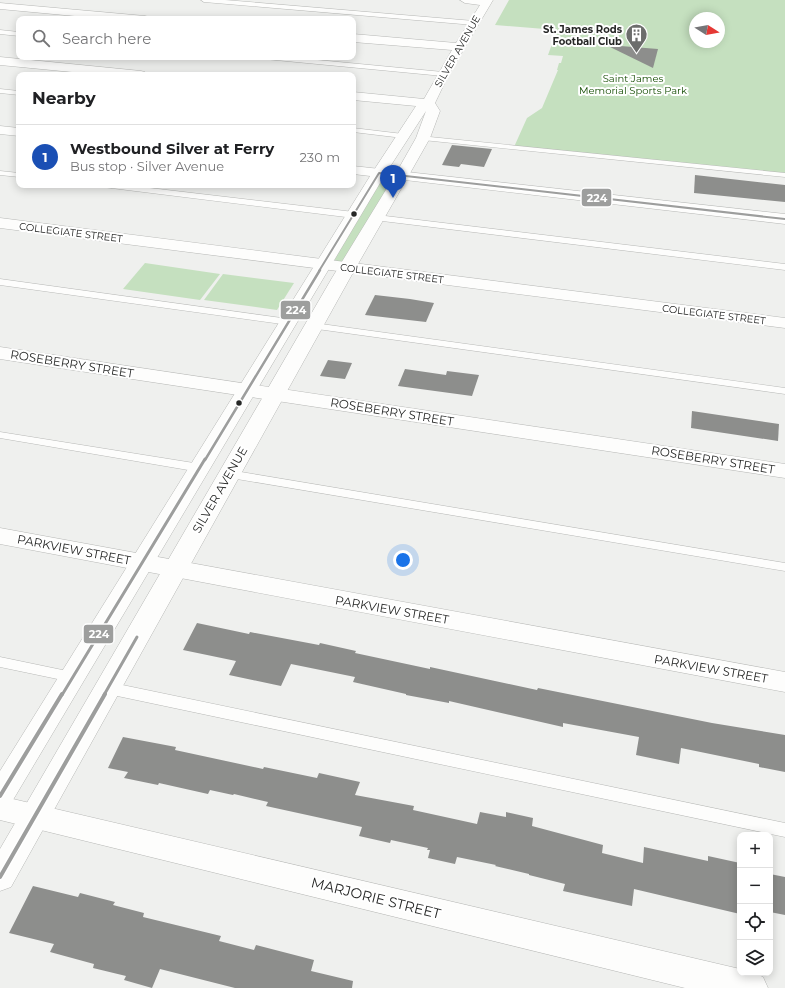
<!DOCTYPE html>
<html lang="en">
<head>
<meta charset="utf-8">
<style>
  body { margin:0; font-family:Montserrat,sans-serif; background:#f6f6f6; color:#202124 }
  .controls { position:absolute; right:12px; bottom:12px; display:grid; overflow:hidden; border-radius:8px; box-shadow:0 2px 10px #0003 }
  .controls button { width:36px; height:36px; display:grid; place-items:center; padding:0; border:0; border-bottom:1px solid #e0e0e0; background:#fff; color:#202124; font:20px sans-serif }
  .compass { position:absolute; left:689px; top:12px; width:36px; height:36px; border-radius:50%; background:#fff; box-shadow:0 2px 10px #0003; rotate:101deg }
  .you { position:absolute; left:403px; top:560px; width:14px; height:14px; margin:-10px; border:3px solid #fff; border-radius:50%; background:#1a73e8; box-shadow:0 0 0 6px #1a73e833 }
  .badge { display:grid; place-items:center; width:26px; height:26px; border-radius:50%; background:#ea580c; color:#fff; font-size:13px; font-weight:700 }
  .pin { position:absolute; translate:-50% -33px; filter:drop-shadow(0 1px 2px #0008) }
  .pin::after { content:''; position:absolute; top:21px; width:14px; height:12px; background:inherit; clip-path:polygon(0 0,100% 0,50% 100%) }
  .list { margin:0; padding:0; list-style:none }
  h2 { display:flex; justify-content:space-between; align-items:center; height:52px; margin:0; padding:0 16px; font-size:17px }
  h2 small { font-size:13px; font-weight:400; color:#757577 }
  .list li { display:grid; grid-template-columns:26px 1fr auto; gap:12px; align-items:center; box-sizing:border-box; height:64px; padding:0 16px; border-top:1px solid #e0e0e0 }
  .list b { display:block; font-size:15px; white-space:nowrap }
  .list p { margin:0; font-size:13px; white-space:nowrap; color:#757577 }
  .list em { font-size:13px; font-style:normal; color:#757577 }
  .icon { flex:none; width:22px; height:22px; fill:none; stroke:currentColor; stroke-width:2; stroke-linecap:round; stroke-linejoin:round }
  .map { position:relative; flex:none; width:785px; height:988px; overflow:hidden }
  .search { position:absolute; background:#fff; box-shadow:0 2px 10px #0003; left:16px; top:16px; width:340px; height:44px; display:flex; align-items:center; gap:10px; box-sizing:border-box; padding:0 14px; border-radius:8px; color:#757577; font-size:15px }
  .panel { position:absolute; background:#fff; box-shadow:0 2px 10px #0003; left:16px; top:72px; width:340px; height:116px; border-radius:8px }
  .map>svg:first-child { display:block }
  .green { fill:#c5e0bf; fill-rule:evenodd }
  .building { fill:#8d8e8c }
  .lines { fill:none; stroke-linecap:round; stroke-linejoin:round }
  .service-casing { stroke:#b7b8b6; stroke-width:1 }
  .minor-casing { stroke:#b7b8b6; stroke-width:1 }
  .tertiary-casing { stroke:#b7b8b6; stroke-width:1 }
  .secondary-casing { stroke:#b7b8b6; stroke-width:1 }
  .service { fill:#fdfdfc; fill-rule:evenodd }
  .minor { fill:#fdfdfc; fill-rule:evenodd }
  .tertiary { fill:#fdfdfc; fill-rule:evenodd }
  .secondary { fill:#fdfdfc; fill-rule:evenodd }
  .bus-1-far3-casing { stroke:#fff; stroke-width:4 }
  .bus-1-far2-casing { stroke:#fff; stroke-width:5 }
  .bus-1-far1-casing { stroke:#fff; stroke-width:6 }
  .bus-1-casing { stroke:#fff; stroke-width:7 }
  .bus-1-far3 { stroke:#9d9e9d; stroke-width:2 }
  .bus-1-far2 { stroke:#9d9e9d; stroke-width:2.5 }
  .bus-1-far1 { stroke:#9d9e9d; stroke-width:3 }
  .bus-1 { stroke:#9d9e9d; stroke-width:4 }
  .bus-dot { fill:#262726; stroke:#fff; stroke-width:1.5 }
  .labels { text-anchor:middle; stroke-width:4; stroke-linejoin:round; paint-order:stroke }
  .far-poi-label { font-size:10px; font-weight:bold; fill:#262726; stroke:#fff; text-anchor:end }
  .far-street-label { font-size:10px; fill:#262726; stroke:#fff }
  .far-park-label { font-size:10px; fill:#154d03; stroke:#fff }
  .street-label { font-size:12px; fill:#262726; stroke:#fff }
  .near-street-label { font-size:14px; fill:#262726; stroke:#fff }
  .line-badge { stroke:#fff; stroke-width:1.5 }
  .badge-label { font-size:11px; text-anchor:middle; font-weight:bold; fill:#fff }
</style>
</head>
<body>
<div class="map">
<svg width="785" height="988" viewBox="0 0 785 988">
  <rect width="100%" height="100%" fill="#eff0ee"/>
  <g class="green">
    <path d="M 509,0 L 785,0 L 785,175 L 514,147 L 527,118 L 542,108 L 558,70 L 557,70 L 559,63 L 561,63 L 563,56 L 548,55 L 557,30 L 495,25 ZM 695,18 L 719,18 L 719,42 L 695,42 Z"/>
    <path d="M 379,173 L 402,175 L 348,267 L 324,264 Z"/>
    <path d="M 145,263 L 220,274 L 200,300 L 123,289 Z"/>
    <path d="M 223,274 L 294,283 L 277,310 L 204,300 Z"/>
  </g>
  <g class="building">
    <path d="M 608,45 L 658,49 L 653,68 L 608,46 Z"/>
    <path d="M 452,145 L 492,149 L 484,167 L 461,164 L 459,167 L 442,165 Z"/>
    <path d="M 695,175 L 785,185 L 785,202 L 694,193 Z"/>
    <path d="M 375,295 L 410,299 L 434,303 L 426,322 L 365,315 Z"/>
    <path d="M 328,360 L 352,363 L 345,379 L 320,376 Z"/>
    <path d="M 405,369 L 446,375 L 447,371 L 479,375 L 472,396 L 398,386 Z"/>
    <path d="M 692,411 L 779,424 L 778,441 L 691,428 Z"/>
    <path d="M 197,623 L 249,634 L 250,632 L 319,645 L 320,643 L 356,651 L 355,653 L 430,669 L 430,667 L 537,690 L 538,688 L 712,723 L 785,735 L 785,772 L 759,767 L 759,764 L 681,748 L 679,764 L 636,755 L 639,737 L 563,723 L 563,727 L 449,701 L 449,703 L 406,695 L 406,694 L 353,682 L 355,677 L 291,664 L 281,686 L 229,675 L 236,661 L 183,650 Z"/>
    <path d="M 123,737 L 176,747 L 175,750 L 263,769 L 264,767 L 317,778 L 319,773 L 360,782 L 355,795 L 414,806 L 413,810 L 477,824 L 480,812 L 506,817 L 506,812 L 533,818 L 532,826 L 603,845 L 602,853 L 643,863 L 644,847 L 708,861 L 708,856 L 740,863 L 740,914 L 634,889 L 632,906 L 563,891 L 565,884 L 529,875 L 529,874 L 495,866 L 496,865 L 457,857 L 455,864 L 428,858 L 430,850 L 427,850 L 428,848 L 391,840 L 390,843 L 359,836 L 362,827 L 266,806 L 268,802 L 234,794 L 233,795 L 210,790 L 208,794 L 159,783 L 158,785 L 124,778 L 128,772 L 108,768 Z"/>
    <path d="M 770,874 L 785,877 L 785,915 L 770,912 Z"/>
    <path d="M 33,886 L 78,897 L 80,893 L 115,902 L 113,905 L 144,913 L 143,917 L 221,936 L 219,941 L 254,950 L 256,945 L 314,960 L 311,971 L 353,981 L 352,988 L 235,988 L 160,969 L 152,988 L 124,980 L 126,976 L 93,968 L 94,964 L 50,952 L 54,944 L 9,933 Z"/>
  </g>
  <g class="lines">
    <defs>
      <g id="service">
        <path d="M 201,0 L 225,0 L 474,21 L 477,23 L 474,25 L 204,2 Z"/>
        <path d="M 0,30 L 19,32 L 19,36 L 0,34 Z"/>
        <path d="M 262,57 L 286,57 L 443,72 L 446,74 L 443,76 L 265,59 Z"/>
        <path d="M 0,89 L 19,91 L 19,95 L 0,93 Z"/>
        <path d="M 353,128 L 403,134 L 407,136 L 403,138 L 353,132 Z"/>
        <path d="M 420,136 L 785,173 L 785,177 L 423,140 L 420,140 Z"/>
        <path d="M 0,171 L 19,173 L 19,177 L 0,175 Z"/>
        <path d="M 99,185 L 124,185 L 354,212 L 358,215 L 354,218 L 103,187 Z"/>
        <path d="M 377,215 L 785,264 L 785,270 L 374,220 L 373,218 L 374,216 Z"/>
        <path d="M 0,279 L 289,319 L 294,322 L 289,325 L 0,285 Z"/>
        <path d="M 314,323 L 785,388 L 785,394 L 310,328 L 309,326 L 310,324 Z"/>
        <path d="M 0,432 L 200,464 L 204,465 L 206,468 L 204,471 L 200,472 L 0,438 Z"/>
        <path d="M 229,470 L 785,563 L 785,571 L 225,477 L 223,474 L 225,471 Z"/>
        <path d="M 0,657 L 72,672 L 77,673 L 79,677 L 77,681 L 72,682 L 0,667 Z"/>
        <path d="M 108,682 L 785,823 L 785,837 L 108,694 L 103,692 L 101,688 L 103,684 Z"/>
      </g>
      <g id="minor">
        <path d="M 460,0 L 493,0 L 449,74 L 435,103 L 440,111 L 430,138 L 409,175 L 407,178 L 402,179 L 397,178 L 395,175 L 416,138 L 426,111 L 384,176 L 379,177 L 374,176 L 372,173 L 416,106 L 353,100 L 353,92 L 424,99 L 452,50 L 353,42 L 353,34 L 456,43 L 480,5 L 465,3 Z"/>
        <path d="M 0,3 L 145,16 L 149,17 L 151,19 L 107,19 L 0,9 Z"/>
        <path d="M 0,57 L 141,71 L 145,72 L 147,75 L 103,75 L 0,65 Z"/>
        <path d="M 0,218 L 785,318 L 785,328 L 0,228 Z"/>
        <path d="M 0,347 L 785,464 L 785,478 L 0,359 Z"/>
        <path d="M 0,528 L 785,672 L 785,692 L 0,544 Z"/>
        <path d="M 0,796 L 740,969 L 740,973 L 754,973 L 763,977 L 768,988 L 685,988 L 0,820 Z"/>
      </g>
      <g id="tertiary">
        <path d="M 379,169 L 384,170 L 386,173 L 10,805 L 0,808 L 0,771 L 372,173 L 374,170 Z"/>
        <path d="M 402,171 L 407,172 L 409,175 L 350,278 L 11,887 L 0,891 L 0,849 L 332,278 L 395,175 L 397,172 Z"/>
      </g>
      <g id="secondary">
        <path d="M 0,126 L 19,128 L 19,136 L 0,134 Z"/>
        <path d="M 353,166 L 785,214 L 785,224 L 353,174 Z"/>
      </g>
    </defs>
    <use href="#service" class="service-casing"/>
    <use href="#minor" class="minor-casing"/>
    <use href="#tertiary" class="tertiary-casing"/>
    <use href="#secondary" class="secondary-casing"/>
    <use href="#service" class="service"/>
    <use href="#minor" class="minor"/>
    <use href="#tertiary" class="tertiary"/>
    <use href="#secondary" class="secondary"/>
    <defs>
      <path id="bus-1-far3" d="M 319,271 L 379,173 L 785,219"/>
      <path id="bus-1-far2" d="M 205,460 L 320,270"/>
      <g id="bus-1-far1">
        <path d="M 62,695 L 205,459"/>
        <path d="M 104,695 L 137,637"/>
      </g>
      <g id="bus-1">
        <path d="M 0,796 L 62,694"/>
        <path d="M 0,877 L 105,694"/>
      </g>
    </defs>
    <use href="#bus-1-far3" class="bus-1-far3-casing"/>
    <use href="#bus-1-far2" class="bus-1-far2-casing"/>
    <use href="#bus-1-far1" class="bus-1-far1-casing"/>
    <use href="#bus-1" class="bus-1-casing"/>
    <use href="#bus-1-far3" class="bus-1-far3"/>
    <use href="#bus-1-far2" class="bus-1-far2"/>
    <use href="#bus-1-far1" class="bus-1-far1"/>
    <use href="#bus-1" class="bus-1"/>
  </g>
  <defs>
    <symbol id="building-pin" viewBox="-11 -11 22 30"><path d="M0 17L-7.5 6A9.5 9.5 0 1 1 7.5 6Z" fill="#6c6d6c" stroke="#fff"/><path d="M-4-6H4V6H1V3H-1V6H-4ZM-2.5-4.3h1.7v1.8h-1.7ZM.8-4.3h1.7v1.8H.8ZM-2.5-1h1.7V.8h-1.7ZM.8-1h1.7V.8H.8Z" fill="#fff"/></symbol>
  </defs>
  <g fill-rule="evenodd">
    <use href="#building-pin" x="624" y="22" width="25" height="34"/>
  </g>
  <g class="bus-dot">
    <circle cx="354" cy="214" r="3.5"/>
    <circle cx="239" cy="403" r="3.5"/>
  </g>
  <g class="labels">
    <g class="far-poi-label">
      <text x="622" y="33">St. James Rods<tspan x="622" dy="12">Football Club</tspan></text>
    </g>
    <g class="far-street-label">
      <text transform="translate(457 51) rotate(-60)" y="4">SILVER AVENUE</text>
      <text transform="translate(71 232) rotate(7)" y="4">COLLEGIATE STREET</text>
      <text transform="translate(392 273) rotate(7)" y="4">COLLEGIATE STREET</text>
      <text transform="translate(714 314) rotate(7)" y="4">COLLEGIATE STREET</text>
    </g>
    <g class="far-park-label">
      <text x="633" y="82">Saint James<tspan x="633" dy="12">Memorial Sports Park</tspan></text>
    </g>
    <g class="street-label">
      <text transform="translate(72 364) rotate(9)" y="4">ROSEBERRY STREET</text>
      <text transform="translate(392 412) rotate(9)" y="4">ROSEBERRY STREET</text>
      <text transform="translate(713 460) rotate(9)" y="4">ROSEBERRY STREET</text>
      <text transform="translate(220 490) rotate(-60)" y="4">SILVER AVENUE</text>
      <text transform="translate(74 550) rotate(11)" y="4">PARKVIEW STREET</text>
      <text transform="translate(392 610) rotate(10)" y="4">PARKVIEW STREET</text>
      <text transform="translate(711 669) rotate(10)" y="4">PARKVIEW STREET</text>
    </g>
    <g class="near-street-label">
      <text transform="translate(376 898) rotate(14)" y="5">MARJORIE STREET</text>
    </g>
  </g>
  <g class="line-badge">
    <rect x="581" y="188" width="31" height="19" rx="4" fill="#9d9e9d"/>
    <rect x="280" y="300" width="31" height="20" rx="4" fill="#9d9e9d"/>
    <rect x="83" y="624" width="31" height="20" rx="4" fill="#9d9e9d"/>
  </g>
  <g class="badge-label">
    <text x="597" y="202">224</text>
    <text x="296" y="314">224</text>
    <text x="99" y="638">224</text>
  </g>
</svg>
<div class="controls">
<button>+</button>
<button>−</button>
<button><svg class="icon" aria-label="locate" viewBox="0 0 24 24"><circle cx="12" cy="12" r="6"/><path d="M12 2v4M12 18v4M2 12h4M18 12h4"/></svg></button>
<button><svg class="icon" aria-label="layers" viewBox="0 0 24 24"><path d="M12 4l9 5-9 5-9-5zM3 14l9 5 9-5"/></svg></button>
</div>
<svg class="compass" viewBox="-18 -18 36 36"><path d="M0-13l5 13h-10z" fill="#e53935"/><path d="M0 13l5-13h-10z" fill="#757577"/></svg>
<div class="you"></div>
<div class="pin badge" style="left:393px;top:198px;background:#1a4fb4">1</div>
<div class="search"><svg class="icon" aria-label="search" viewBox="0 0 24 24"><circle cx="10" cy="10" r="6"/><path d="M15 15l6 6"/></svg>Search here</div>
<section class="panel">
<h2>Nearby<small></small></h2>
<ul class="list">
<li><span class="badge" style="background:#1a4fb4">1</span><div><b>Westbound Silver at Ferry</b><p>Bus stop · Silver Avenue</p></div><em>230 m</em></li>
</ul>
</section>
</div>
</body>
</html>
